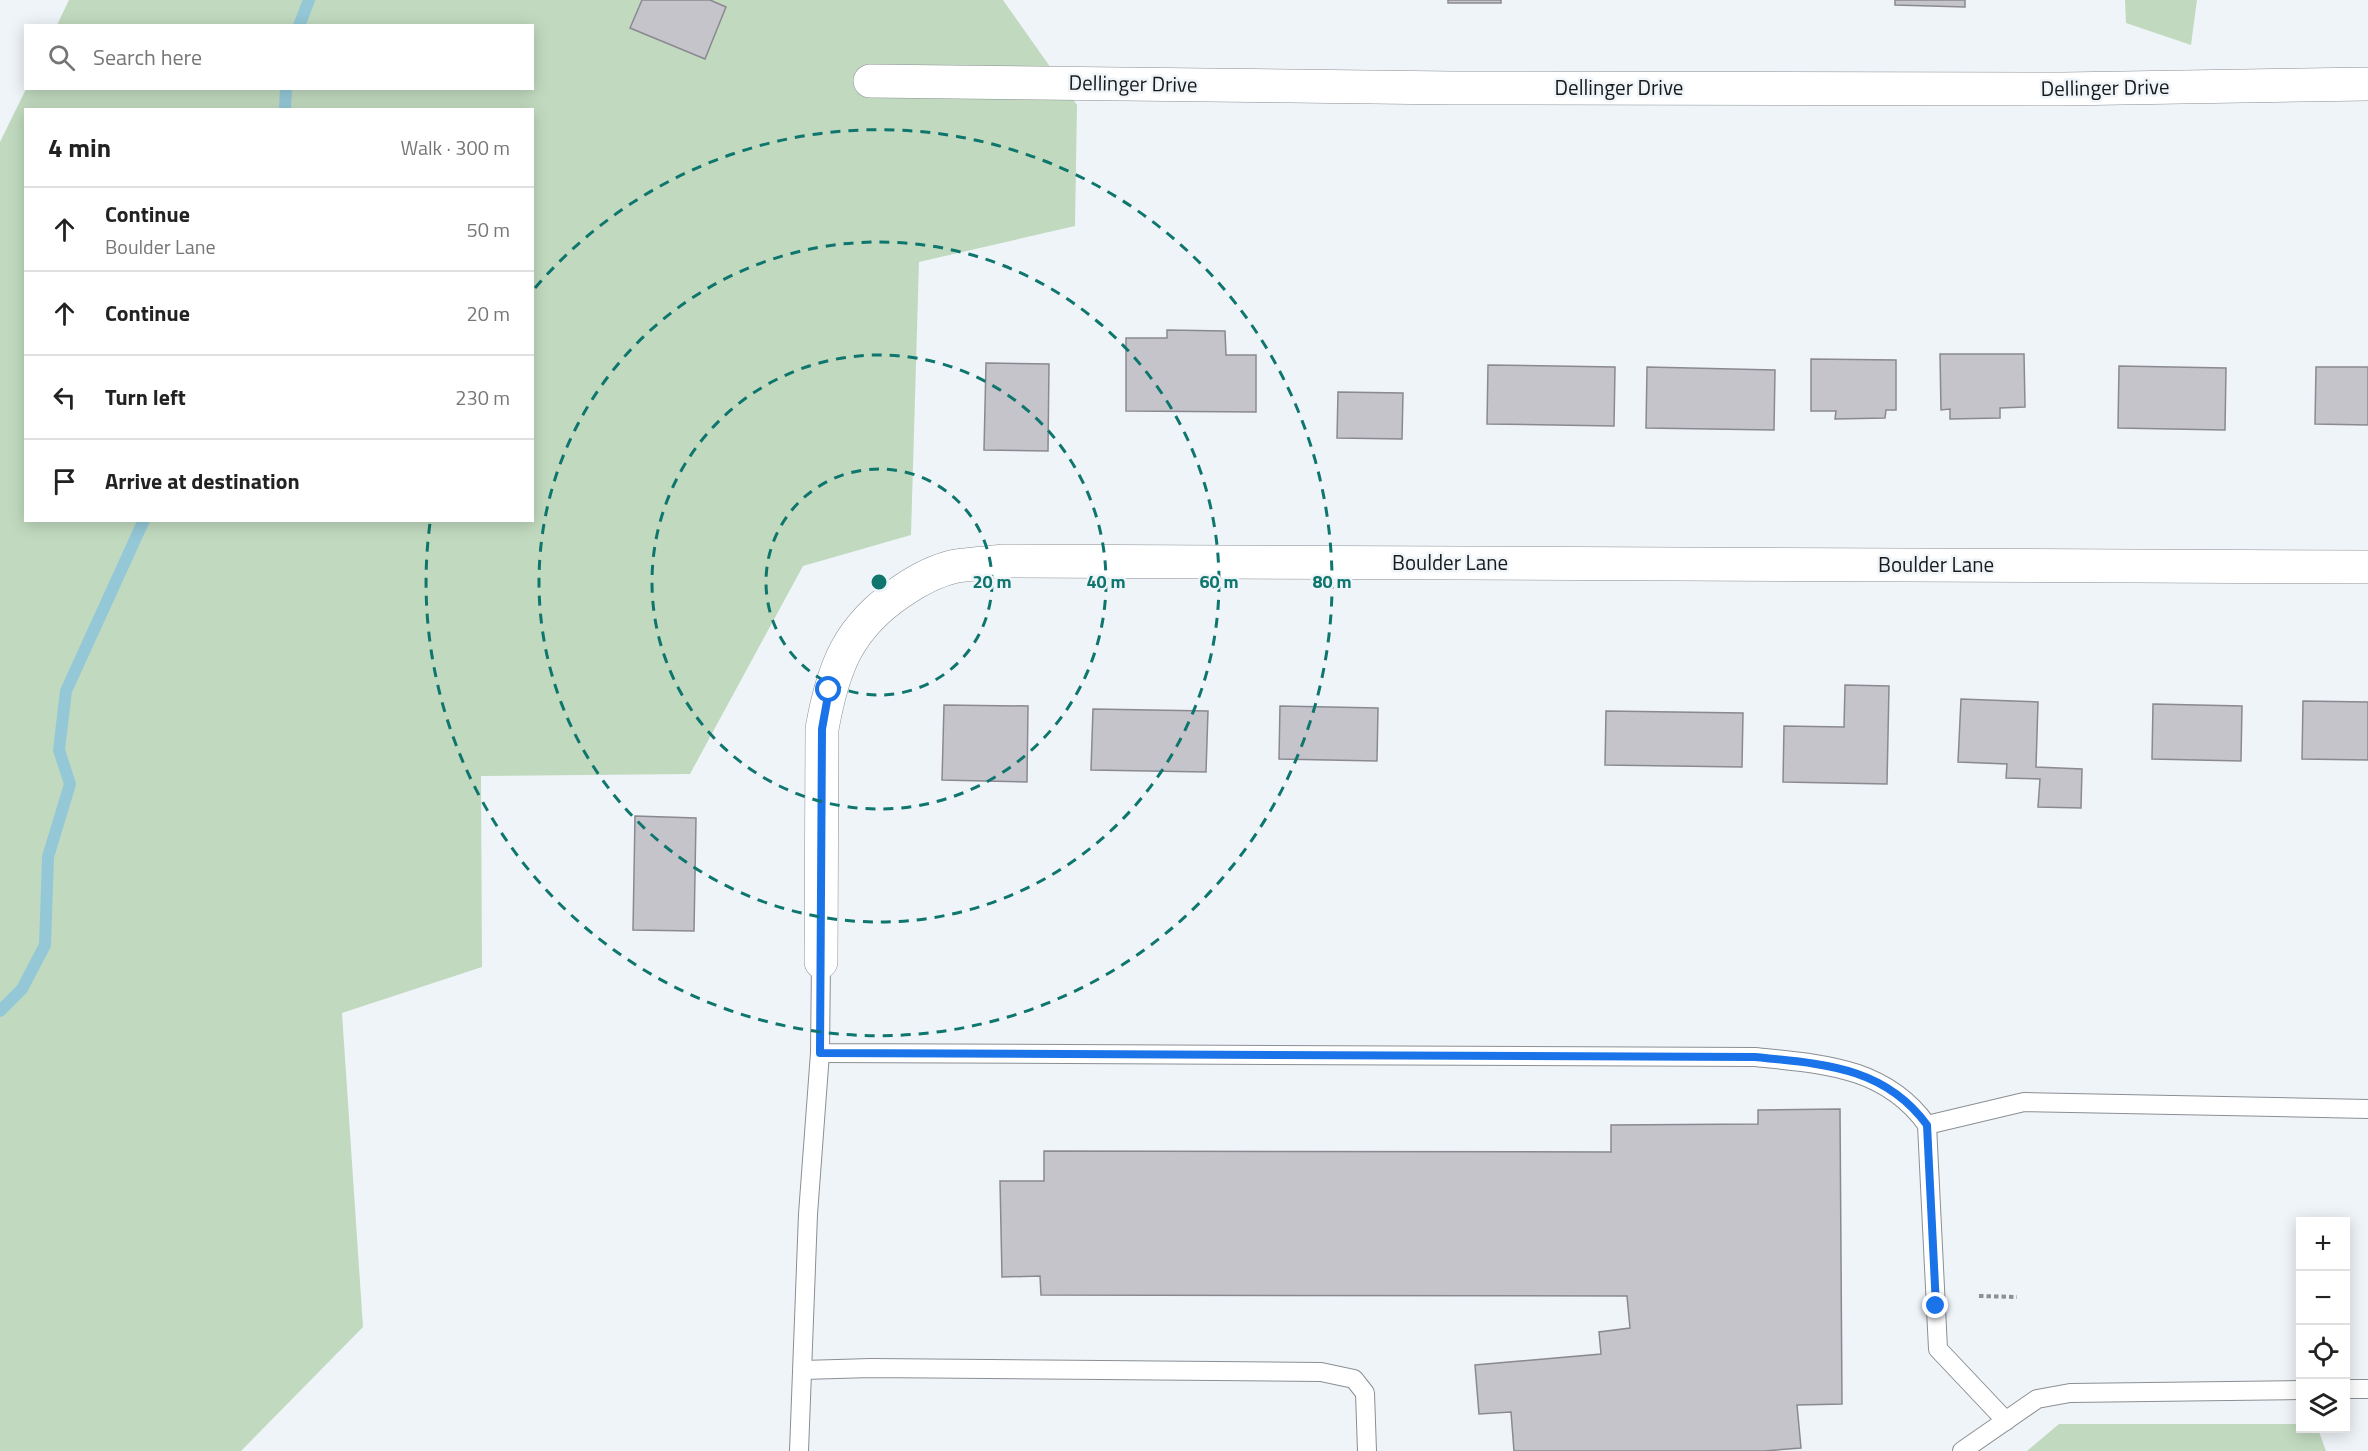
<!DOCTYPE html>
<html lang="en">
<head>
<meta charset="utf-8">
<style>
  body { margin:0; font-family:"Titillium Web",sans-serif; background:#f6f6f6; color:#222 }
  .controls { position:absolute; right:18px; bottom:18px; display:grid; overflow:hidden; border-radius:0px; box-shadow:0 3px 15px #0003 }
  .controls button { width:54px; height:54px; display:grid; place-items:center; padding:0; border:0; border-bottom:2px solid #e0e0e0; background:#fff; color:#222; font:30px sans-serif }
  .stop { position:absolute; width:18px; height:18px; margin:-14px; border:4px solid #1a73e8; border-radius:50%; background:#fff }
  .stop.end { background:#1a73e8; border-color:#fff; box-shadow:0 2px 6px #0008 }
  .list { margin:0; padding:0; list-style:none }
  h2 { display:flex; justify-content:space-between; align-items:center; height:78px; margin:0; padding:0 24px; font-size:26px }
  h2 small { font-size:20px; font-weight:400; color:#767676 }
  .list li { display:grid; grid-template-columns:39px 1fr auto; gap:18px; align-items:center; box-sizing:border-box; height:84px; padding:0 24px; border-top:2px solid #e0e0e0 }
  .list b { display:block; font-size:22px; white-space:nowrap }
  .list p { margin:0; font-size:20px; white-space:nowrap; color:#767676 }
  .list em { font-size:20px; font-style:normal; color:#767676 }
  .icon { flex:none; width:33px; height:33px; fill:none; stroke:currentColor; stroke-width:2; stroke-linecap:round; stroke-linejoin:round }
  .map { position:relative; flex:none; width:2368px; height:1451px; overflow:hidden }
  .search { position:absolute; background:#fff; box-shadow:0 3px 15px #0003; left:24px; top:24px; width:510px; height:66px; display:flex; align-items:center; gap:15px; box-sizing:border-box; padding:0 21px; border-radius:0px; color:#767676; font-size:22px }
  .panel { position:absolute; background:#fff; box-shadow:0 3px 15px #0003; left:24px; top:108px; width:510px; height:414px; border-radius:0px }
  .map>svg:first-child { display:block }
  .green { fill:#c1dabf; fill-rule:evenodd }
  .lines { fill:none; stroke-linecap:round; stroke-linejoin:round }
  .stream { stroke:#94c8d7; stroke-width:12 }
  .building { fill:#c5c4cb; stroke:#8a898f; stroke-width:1.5 }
  .lane-casing { stroke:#8a8f94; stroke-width:20 }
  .street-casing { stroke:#8a8f94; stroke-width:34 }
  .path { stroke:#8d9094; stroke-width:4; stroke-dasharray:4.5 3; stroke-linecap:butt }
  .lane { stroke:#fff; stroke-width:18 }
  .street { stroke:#fff; stroke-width:33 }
  .route { stroke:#1a73e8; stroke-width:8 }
  .ring { fill:none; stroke:#0f766e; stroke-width:3; stroke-dasharray:10 8 }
  .labels { text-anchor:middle; stroke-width:5; stroke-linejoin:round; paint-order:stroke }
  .street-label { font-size:21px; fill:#181a1c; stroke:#eff4f9 }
  .centre { fill:#0f766e; stroke:#eff4f9; stroke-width:3 }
  .ring-label { font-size:18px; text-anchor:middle; font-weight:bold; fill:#0f766e; stroke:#eff4f9; stroke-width:5; stroke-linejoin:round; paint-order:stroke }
</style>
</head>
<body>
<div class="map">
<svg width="2368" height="1451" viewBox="0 0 2368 1451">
  <rect width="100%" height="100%" fill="#eff4f9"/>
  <g class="green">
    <path d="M 69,0 L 1003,0 L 1077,105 L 1075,226 L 919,262 L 911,535 L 803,566 L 690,774 L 481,776 L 482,967 L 342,1013 L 363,1327 L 241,1451 L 0,1451 L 0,142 L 26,89 L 532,88 L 532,26 L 57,25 ZM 26,110 L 532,110 L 532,520 L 26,520 Z"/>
    <path d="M 2125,0 L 2197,0 L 2191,45 L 2126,23 Z"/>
    <path d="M 2059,1424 L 2300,1424 L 2300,1428 L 2318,1429 L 2326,1451 L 2027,1451 Z"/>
  </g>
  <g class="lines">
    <g class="stream">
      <path d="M 299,26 L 309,0"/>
      <path d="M 285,110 L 286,88"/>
      <path d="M 0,1011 L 22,989 L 45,945 L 48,857 L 70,784 L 59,750 L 66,691 L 144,520"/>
    </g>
  </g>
  <g class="building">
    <path d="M 642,0 L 710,0 L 726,7 L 705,59 L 630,28 Z"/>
    <rect x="1448" y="0" width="53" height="3"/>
    <path d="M 1895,0 L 1965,0 L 1965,7 L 1895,5 Z"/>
    <path d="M 1167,330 L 1225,331 L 1226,355 L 1256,355 L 1256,412 L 1126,411 L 1126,338 L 1167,338 Z"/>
    <path d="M 1940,354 L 2024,354 L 2025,407 L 2000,408 L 2000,418 L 1950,419 L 1950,409 L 1941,410 Z"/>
    <path d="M 1811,359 L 1896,360 L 1896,410 L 1886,410 L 1885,418 L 1835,419 L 1836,411 L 1811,411 Z"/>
    <path d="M 986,363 L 1049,364 L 1048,451 L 984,450 Z"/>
    <path d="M 1488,365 L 1615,367 L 1614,426 L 1487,424 Z"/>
    <path d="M 2119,366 L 2226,368 L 2225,430 L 2118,428 Z"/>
    <path d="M 1647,367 L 1775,370 L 1774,430 L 1646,428 Z"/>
    <path d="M 2316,367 L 2368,367 L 2368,425 L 2315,424 Z"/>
    <path d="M 1338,392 L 1403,393 L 1402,439 L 1337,438 Z"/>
    <path d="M 1845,685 L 1889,686 L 1887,784 L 1783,782 L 1784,726 L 1844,727 Z"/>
    <path d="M 1961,699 L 2038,702 L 2036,767 L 2082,769 L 2081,808 L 2038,807 L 2040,779 L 2006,778 L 2007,764 L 1958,762 Z"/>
    <path d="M 2303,701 L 2368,702 L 2368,760 L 2302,759 Z"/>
    <path d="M 2153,704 L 2242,706 L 2241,761 L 2152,759 Z"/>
    <path d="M 944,705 L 1028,706 L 1027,782 L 942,780 Z"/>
    <path d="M 1280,706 L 1378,708 L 1377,761 L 1279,759 Z"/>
    <path d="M 1093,709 L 1208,711 L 1206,772 L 1091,770 Z"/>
    <path d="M 1606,711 L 1743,713 L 1742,767 L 1605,765 Z"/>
    <path d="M 635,816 L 696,818 L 694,931 L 633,930 Z"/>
    <path d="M 1840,1109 L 1842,1404 L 1797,1405 L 1801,1448 L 1764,1451 L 1514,1451 L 1511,1412 L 1479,1414 L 1475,1365 L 1601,1354 L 1599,1332 L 1630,1328 L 1627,1296 L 1041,1295 L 1040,1276 L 1002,1277 L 1000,1181 L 1044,1181 L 1044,1151 L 1611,1152 L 1611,1125 L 1758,1124 L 1758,1110 Z"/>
  </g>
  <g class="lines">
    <defs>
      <g id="lane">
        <path d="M 821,962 L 820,1053 L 1755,1057 C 1821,1064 1885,1066 1927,1125 L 2024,1102 L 2368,1109"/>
        <path d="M 1927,1125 L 1938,1349 L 2006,1421"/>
        <path d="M 803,1370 L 871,1368 L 1321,1372 L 1354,1379 L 1365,1393 L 1367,1451"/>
        <path d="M 2346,1389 L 2368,1389"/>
        <path d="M 799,1451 L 808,1214 L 820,1053"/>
        <path d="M 1962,1451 L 2037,1399 L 2070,1393 L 2300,1390"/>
      </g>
      <g id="street">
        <path d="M 870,81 L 1452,88 L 2063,89 L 2368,84"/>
        <path d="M 821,962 L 822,729 C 833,667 848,627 902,591 C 918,580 937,570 956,566 C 971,564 987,563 1002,561 L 2368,567"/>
      </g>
    </defs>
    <use href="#lane" class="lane-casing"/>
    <use href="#street" class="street-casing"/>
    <path class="path" d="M 1979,1296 L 2017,1297"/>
    <use href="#lane" class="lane"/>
    <use href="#street" class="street"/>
  </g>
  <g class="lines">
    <path class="route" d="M 829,690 L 822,729 L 820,1053 L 1755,1057 C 1822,1064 1884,1066 1927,1125 L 1936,1306"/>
  </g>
  <g class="ring">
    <circle cx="879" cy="582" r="113"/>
    <circle cx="879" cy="582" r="227"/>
    <circle cx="879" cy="582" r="340"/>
    <path d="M535 288A453 453 0 1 1 430 523"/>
  </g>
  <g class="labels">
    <g class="street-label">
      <text transform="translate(1133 84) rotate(1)" y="7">Dellinger Drive</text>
      <text x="1619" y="95">Dellinger Drive</text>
      <text transform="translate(2105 88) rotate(-1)" y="7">Dellinger Drive</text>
      <text x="1450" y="570">Boulder Lane</text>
      <text x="1936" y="572">Boulder Lane</text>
    </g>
  </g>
  <circle cx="879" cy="582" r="9" class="centre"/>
  <g class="ring-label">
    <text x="992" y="588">20 m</text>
    <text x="1106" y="588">40 m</text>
    <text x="1219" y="588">60 m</text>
    <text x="1332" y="588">80 m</text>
  </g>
</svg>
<div class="controls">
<button>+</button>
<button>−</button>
<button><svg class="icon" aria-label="locate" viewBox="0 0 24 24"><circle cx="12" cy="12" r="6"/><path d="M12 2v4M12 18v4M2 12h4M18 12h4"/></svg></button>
<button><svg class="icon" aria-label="layers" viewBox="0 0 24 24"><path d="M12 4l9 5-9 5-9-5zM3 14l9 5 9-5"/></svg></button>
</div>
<div class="stop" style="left:829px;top:690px"></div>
<div class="stop end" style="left:1936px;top:1306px"></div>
<div class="search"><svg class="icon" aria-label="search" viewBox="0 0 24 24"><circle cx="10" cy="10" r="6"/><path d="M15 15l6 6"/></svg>Search here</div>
<section class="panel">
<h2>4 min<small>Walk · 300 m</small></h2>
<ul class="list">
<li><svg class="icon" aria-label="ahead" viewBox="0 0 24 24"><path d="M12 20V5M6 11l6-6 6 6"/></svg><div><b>Continue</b><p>Boulder Lane</p></div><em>50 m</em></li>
<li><svg class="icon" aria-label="ahead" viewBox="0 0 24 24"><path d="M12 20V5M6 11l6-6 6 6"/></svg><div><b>Continue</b></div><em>20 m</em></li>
<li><svg class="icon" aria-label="left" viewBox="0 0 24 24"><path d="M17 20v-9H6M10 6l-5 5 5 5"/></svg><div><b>Turn left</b></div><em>230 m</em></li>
<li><svg class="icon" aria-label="arrive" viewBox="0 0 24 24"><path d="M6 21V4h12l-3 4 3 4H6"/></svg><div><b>Arrive at destination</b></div></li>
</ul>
</section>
</div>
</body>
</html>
